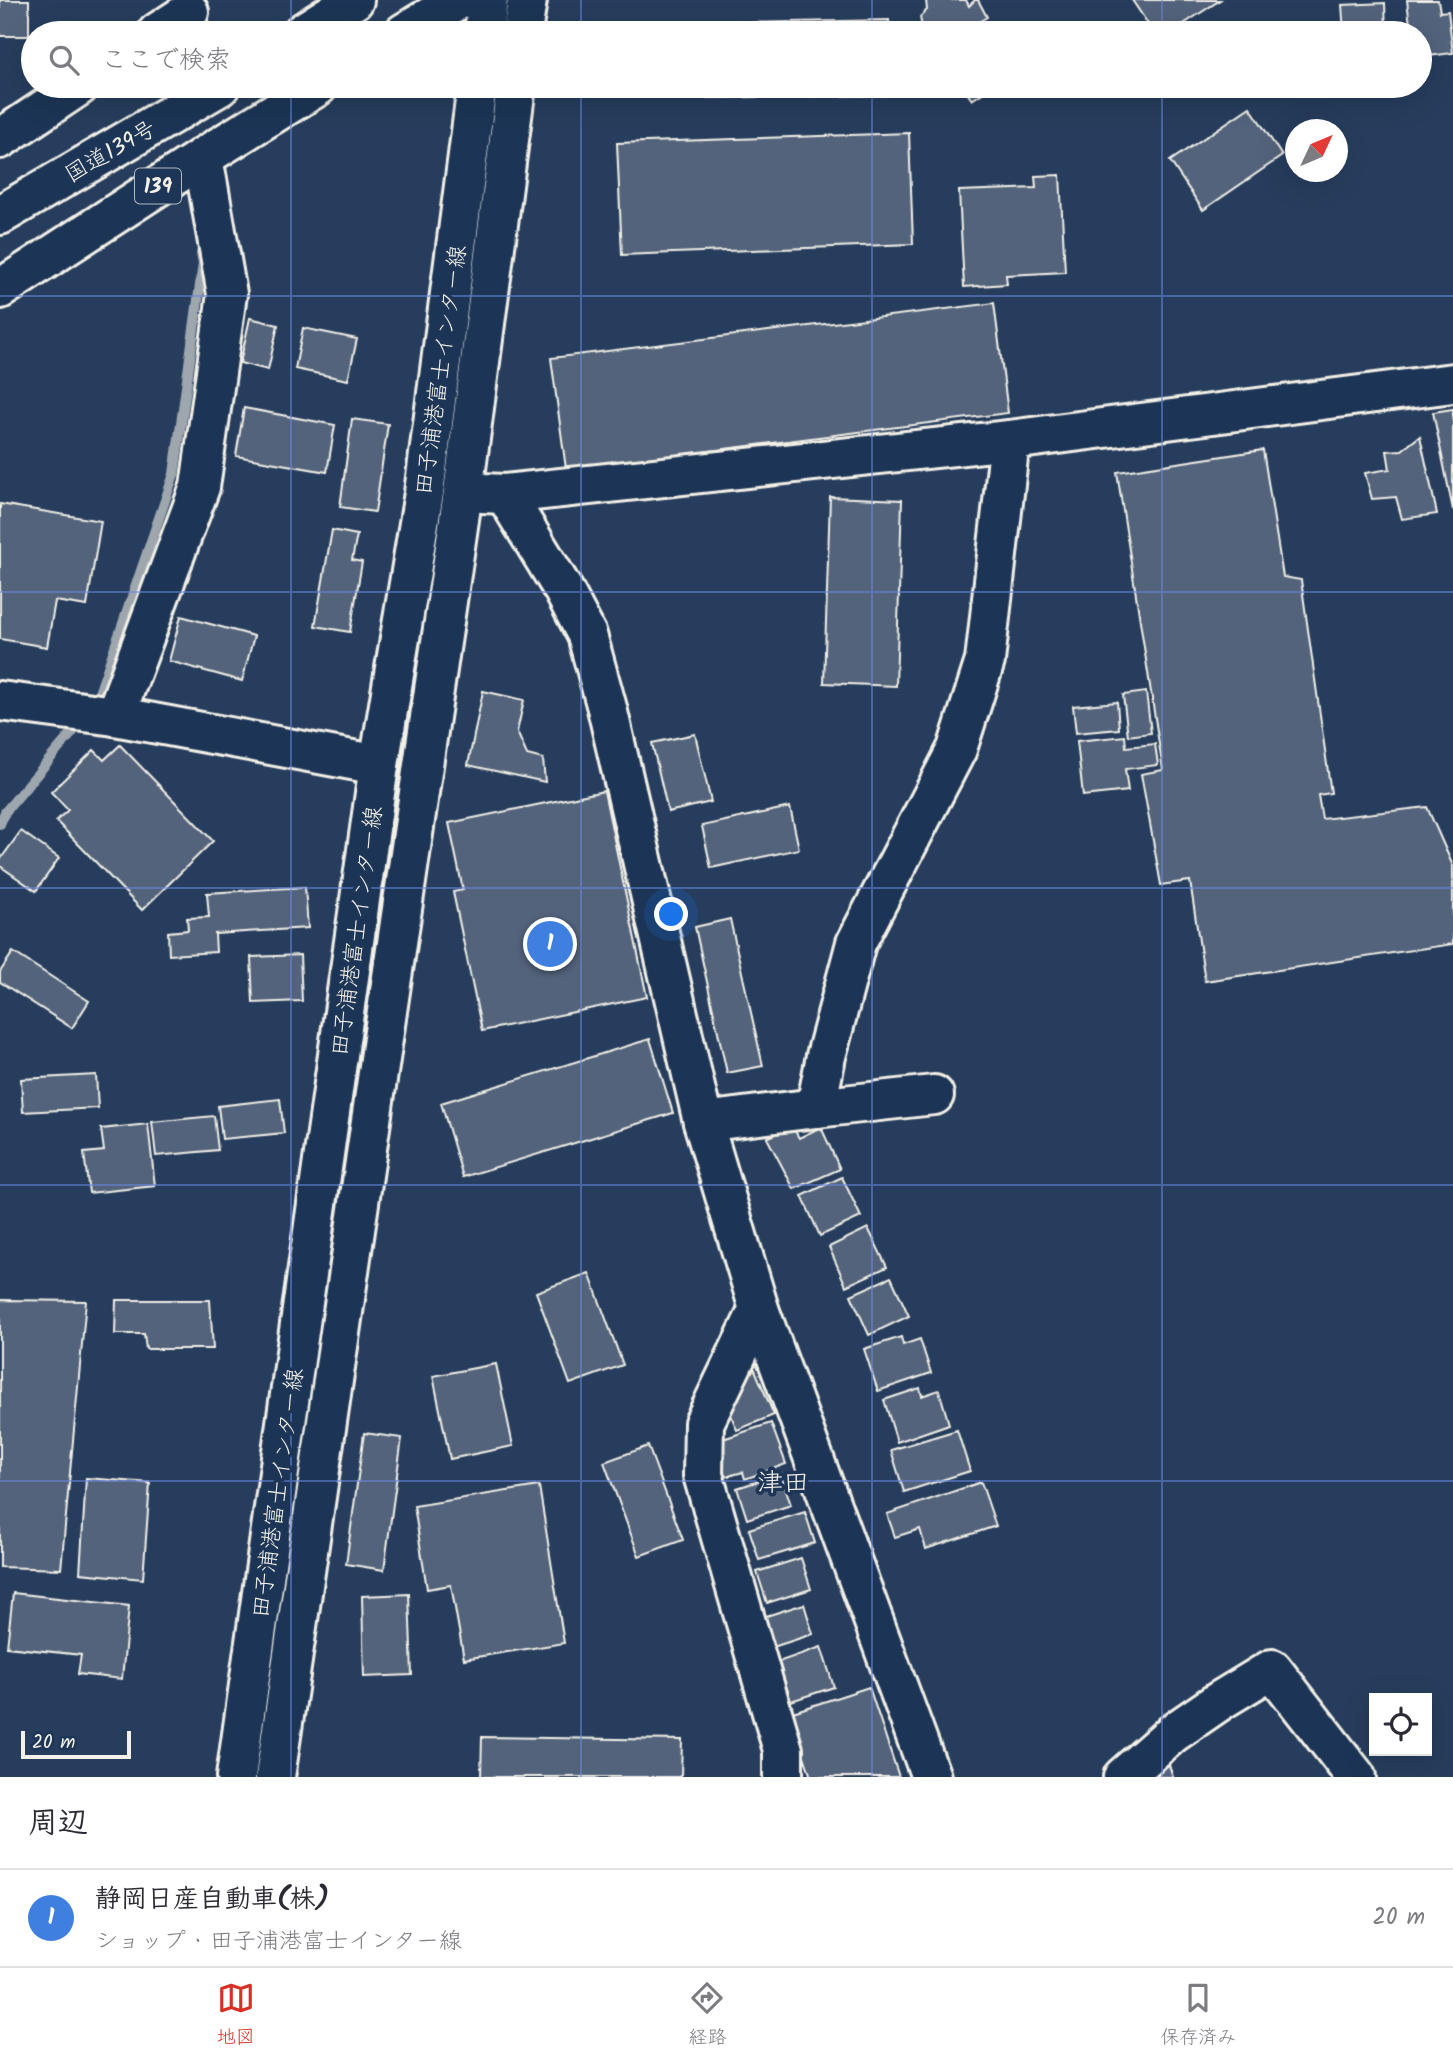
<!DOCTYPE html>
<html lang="ja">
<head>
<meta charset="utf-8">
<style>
  body { margin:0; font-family:Kalam,"Klee One",sans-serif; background:#f2f2f3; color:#2b2b33 }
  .controls { position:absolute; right:21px; bottom:21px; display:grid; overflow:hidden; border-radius:0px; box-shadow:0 7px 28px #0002 }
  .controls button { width:63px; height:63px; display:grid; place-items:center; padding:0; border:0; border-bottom:2px solid #e1e1e2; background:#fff; color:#2b2b33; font:35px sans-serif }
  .compass { position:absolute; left:1285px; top:119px; width:63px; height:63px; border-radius:50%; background:#fff; box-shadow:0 7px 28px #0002; rotate:46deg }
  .scale { position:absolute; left:21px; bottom:18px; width:110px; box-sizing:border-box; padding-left:7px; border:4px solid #f4f1e8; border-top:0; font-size:19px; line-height:24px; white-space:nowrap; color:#f4f1e8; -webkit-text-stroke:5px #1d3557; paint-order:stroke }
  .you { position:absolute; left:672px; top:915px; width:24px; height:24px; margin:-18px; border:5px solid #fff; border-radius:50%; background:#1a73e8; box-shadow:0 0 0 10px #1a73e833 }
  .badge { display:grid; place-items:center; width:46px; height:46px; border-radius:50%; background:#d93025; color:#fff; font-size:23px; font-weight:700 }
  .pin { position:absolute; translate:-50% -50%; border:4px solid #fff; box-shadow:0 2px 7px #0006 }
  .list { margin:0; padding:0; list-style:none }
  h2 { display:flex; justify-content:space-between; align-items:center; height:91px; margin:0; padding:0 28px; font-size:30px }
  h2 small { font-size:23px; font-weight:400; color:#7c7c81 }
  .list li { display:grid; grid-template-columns:46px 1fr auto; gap:21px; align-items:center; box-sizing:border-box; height:98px; padding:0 28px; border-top:2px solid #e1e1e2 }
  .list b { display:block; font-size:26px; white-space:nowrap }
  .list p { margin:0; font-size:23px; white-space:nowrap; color:#7c7c81 }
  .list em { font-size:23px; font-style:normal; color:#7c7c81 }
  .icon { flex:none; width:38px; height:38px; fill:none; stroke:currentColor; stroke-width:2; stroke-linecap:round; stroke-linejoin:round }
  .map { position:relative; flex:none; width:1453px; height:1777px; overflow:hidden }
  .search { position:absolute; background:#fff; box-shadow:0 7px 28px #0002; left:21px; right:21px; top:21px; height:77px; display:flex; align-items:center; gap:18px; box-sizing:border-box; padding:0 24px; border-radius:38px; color:#7c7c81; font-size:26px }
  .sheet { height:189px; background:#fff }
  nav { display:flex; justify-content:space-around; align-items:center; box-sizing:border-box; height:98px; border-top:2px solid #e1e1e2; background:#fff; font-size:19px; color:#7c7c81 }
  nav a { display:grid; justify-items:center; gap:4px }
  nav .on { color:#d93025 }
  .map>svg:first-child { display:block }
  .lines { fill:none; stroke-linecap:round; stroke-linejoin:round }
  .stream { stroke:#9fa7ae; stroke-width:10 }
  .building { fill:#52647b; stroke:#f4f1e8; stroke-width:2 }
  .street-casing { stroke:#f4f1e8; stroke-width:44 }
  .secondary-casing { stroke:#f4f1e8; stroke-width:44 }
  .highway-casing { stroke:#f4f1e8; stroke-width:44 }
  .street { stroke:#1d3557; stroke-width:38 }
  .secondary { stroke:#1d3557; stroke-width:38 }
  .highway { stroke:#1d3557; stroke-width:38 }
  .grid { fill:none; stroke:#6887de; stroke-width:2; stroke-opacity:0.55 }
  .labels { text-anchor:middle; stroke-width:7; stroke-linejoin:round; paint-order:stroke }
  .shield { fill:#1d3557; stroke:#b4b9bc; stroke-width:2 }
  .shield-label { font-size:21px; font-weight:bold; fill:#f4f1e8 }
  .street-label { font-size:23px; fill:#f4f1e8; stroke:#1d3557 }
  .quarter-label { font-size:26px; fill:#f4f1e8; stroke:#1d3557 }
</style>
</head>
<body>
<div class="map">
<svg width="1453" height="1777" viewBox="0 0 1453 1777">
  <rect width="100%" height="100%" fill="#263d5d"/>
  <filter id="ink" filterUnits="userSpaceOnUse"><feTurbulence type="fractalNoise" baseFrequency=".0143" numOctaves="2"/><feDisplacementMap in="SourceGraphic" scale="14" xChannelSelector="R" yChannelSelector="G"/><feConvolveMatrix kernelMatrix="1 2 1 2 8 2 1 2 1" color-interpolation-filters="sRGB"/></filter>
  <g filter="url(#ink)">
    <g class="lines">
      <g class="stream">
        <path d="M 95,705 L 174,474 L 203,263 L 201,253"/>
        <path d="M 0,824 L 5,812 L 83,720"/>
      </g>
    </g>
    <g class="building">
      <rect x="0" y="0" width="29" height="36"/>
      <path d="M 926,0 L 966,0 L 969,6 L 975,0 L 978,0 L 987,17 L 960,33 L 923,33 L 920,17 L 927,10 Z"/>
      <path d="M 1132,0 L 1220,0 L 1170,33 L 1154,33 Z"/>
      <path d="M 1407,0 L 1438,0 L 1440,12 L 1448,11 L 1453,53 L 1420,57 L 1420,33 L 1411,33 Z"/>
      <path d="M 1385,3 L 1386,33 L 1344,33 L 1342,5 Z"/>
      <path d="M 889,20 L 889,33 L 687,33 L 687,24 Z"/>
      <path d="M 694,86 L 890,86 L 890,95 L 694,98 Z"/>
      <path d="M 962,86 L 993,86 L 972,100 Z"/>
      <path d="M 1250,107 L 1282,156 L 1203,210 L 1170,161 Z"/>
      <path d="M 909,133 L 913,244 L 622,255 L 617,143 Z"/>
      <path d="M 1060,175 L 1065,272 L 1006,275 L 1007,284 L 964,287 L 959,191 L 1036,188 L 1035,176 Z"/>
      <path d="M 994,303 L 1008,413 L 566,469 L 551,358 Z"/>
      <path d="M 250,318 L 278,325 L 268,370 L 240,363 Z"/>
      <path d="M 303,328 L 357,339 L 348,380 L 295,369 Z"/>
      <path d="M 244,408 L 335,425 L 327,472 L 236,456 Z"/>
      <path d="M 1453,409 L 1453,510 L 1433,412 Z"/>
      <path d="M 352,419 L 388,424 L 375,512 L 340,507 Z"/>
      <path d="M 1420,436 L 1437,514 L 1402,519 L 1396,497 L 1372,499 L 1365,473 L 1390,469 L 1387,451 L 1402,450 Z"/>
      <path d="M 1263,450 L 1283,577 L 1301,580 L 1331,793 L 1318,795 L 1322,819 L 1427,807 L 1453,866 L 1453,944 L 1205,981 L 1190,881 L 1161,885 L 1141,774 L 1163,770 L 1117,472 Z"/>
      <path d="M 830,497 L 902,500 L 896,686 L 824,683 Z"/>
      <path d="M 0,504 L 101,521 L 87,606 L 55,601 L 47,647 L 0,639 Z"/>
      <path d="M 332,530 L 357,535 L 352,560 L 362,562 L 350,632 L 315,626 Z"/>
      <path d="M 181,616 L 254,636 L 242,681 L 169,661 Z"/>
      <path d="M 483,691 L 524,700 L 517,732 L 527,755 L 543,759 L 545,782 L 468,765 Z"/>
      <path d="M 1146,692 L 1151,733 L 1128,736 L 1123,695 Z"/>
      <path d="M 1117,702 L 1119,729 L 1076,733 L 1073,706 Z"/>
      <path d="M 695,734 L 711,802 L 668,812 L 652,743 Z"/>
      <path d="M 1125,736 L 1126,747 L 1155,744 L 1158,765 L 1125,769 L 1128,791 L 1083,796 L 1077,741 Z"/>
      <path d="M 120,745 L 213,841 L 142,910 L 56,821 L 68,810 L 51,792 L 94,750 L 104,760 Z"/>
      <path d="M 604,791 L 647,997 L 482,1031 L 453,892 L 463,890 L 449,823 Z"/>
      <path d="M 790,807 L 799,849 L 711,868 L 702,826 Z"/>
      <path d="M 21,831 L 59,858 L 36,891 L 0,866 L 0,860 Z"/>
      <path d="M 305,887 L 308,928 L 215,934 L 216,952 L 169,955 L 168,932 L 188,930 L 187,918 L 209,917 L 207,893 Z"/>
      <path d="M 730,919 L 763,1066 L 727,1073 L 695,927 Z"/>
      <path d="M 13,952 L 89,1001 L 72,1028 L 0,982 L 0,972 Z"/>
      <path d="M 300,955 L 302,1001 L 253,1003 L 251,957 Z"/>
      <path d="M 650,1039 L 673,1113 L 463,1177 L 441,1103 Z"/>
      <path d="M 96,1075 L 98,1108 L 23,1112 L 21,1079 Z"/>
      <path d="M 280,1099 L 284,1133 L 222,1139 L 218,1106 Z"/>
      <path d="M 214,1116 L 218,1150 L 156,1156 L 152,1122 Z"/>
      <path d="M 148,1124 L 155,1186 L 89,1193 L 84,1153 L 104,1151 L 101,1129 Z"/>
      <path d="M 792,1126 L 799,1138 L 821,1127 L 840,1169 L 794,1189 L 767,1138 Z"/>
      <path d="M 842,1177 L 861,1217 L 820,1236 L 802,1196 Z"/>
      <path d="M 868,1228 L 887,1267 L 846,1286 L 829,1247 Z"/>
      <path d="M 589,1273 L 623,1365 L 570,1384 L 536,1292 Z"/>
      <path d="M 891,1277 L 909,1316 L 869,1335 L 851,1295 Z"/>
      <path d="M 0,1300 L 86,1301 L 61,1569 L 0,1567 Z"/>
      <path d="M 116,1300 L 210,1300 L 213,1349 L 146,1349 L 144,1334 L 115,1334 Z"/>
      <path d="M 901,1337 L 903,1345 L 920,1339 L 931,1373 L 878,1391 L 864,1349 Z"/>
      <path d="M 496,1364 L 513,1446 L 450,1459 L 433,1376 Z"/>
      <path d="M 753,1365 L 774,1415 L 737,1430 L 727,1405 Z"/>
      <path d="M 920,1388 L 922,1396 L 939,1390 L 949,1424 L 897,1442 L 884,1400 Z"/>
      <path d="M 771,1423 L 786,1464 L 745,1479 L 743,1472 L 721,1478 L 714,1461 L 725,1457 L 720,1440 Z"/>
      <path d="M 957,1430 L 970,1471 L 904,1492 L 891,1450 Z"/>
      <path d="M 364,1433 L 402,1438 L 384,1570 L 346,1564 Z"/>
      <path d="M 648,1446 L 683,1540 L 639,1556 L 604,1462 Z"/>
      <path d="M 781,1474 L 791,1505 L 747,1519 L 737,1488 Z"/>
      <path d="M 86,1478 L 150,1483 L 143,1579 L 80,1573 Z"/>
      <path d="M 981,1482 L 996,1526 L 926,1549 L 920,1529 L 895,1537 L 887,1514 Z"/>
      <path d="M 539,1486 L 564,1643 L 464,1659 L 451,1585 L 427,1589 L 414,1506 Z"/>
      <path d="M 805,1512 L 815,1543 L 759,1560 L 749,1529 Z"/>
      <path d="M 801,1558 L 811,1589 L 767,1603 L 757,1572 Z"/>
      <path d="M 13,1593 L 129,1606 L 122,1679 L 78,1674 L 81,1655 L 7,1647 Z"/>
      <path d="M 409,1594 L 412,1675 L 364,1677 L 362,1596 Z"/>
      <path d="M 804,1604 L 813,1634 L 770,1648 L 760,1618 Z"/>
      <path d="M 821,1647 L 834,1687 L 791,1701 L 778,1662 Z"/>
      <path d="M 869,1687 L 899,1777 L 811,1777 L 790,1713 Z"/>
      <path d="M 482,1737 L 682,1740 L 681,1777 L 481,1777 Z"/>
      <path d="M 1168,1762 L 1173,1777 L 1147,1777 Z"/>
    </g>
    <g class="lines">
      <defs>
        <g id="street">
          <path d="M 157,33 L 189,12"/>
          <path d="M 0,139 L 79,86"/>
          <path d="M 203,157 L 227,294 L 200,487 L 115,716 L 379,765"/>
          <path d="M 482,493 L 505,494 L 1010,440 L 1453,383"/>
          <path d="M 505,494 L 564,591 L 587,635 L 607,708 L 703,1122 L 759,1309 L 931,1777"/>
          <path d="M 0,701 L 115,716"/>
          <path d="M 816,1108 L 934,1095"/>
          <path d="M 703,1122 L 816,1108 L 826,1056 L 856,943 L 957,749 L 985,661 L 1010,440"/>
          <path d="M 759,1309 L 704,1423 L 703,1475 L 783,1750 L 783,1777"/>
          <path d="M 1123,1777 L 1173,1733 L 1221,1700 L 1272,1669 L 1356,1777"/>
        </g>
        <g id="secondary">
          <path d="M 484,33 L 488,0"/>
          <path d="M 522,33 L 527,0"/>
          <path d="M 236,1777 L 379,765 L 424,493 L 477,86"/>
          <path d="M 275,1777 L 463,492 L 516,86"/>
        </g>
        <g id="highway">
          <path d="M 302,33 L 354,0"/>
          <path d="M 404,33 L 458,0"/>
          <path d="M 0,215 L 220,86"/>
          <path d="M 0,289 L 203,157 L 318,86"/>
        </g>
      </defs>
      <use href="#street" class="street-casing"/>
      <use href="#secondary" class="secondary-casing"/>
      <use href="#highway" class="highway-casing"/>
      <use href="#street" class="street"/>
      <use href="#secondary" class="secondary"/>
      <use href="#highway" class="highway"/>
    </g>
  </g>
  <path class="grid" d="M 291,0 L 291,33M 581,0 L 581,33M 872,0 L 872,33M 1162,0 L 1162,33M 291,86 L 291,1777M 581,86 L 581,1777M 872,86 L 872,1777M 1162,86 L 1162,1777M 0,296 L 1453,296M 0,592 L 1453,592M 0,888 L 1453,888M 0,1185 L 1453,1185M 0,1481 L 1453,1481"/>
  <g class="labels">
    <rect class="shield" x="135" y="168.5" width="46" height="35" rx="5"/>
    <g class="shield-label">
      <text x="158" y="193">139</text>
    </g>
    <g class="street-label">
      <text transform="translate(110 151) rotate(-30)" y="8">国道139号</text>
      <text transform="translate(440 370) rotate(-82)" y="8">田子浦港富士インター線</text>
      <text transform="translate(356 931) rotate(-82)" y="8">田子浦港富士インター線</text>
      <text transform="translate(277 1493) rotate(-82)" y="8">田子浦港富士インター線</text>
    </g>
    <g class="quarter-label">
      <text x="783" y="1491">津田</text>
    </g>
  </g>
</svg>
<div class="controls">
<button><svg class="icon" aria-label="locate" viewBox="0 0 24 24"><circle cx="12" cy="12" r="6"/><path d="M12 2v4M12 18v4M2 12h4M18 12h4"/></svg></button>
</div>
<svg class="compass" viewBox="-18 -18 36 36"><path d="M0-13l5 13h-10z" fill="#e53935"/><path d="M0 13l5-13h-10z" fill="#7c7c81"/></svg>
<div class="scale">20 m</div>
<div class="you"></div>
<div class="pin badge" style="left:550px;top:944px;background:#3f7fe0">1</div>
<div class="search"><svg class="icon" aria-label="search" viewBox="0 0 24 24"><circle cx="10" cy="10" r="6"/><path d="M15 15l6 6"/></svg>ここで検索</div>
</div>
<section class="sheet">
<h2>周辺<small></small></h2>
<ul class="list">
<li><span class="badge" style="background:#3f7fe0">1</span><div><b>静岡日産自動車(株)</b><p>ショップ · 田子浦港富士インター線</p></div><em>20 m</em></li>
</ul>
</section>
<nav>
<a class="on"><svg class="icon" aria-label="map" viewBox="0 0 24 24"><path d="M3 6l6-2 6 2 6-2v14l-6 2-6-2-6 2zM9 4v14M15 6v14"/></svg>地図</a>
<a><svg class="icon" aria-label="directions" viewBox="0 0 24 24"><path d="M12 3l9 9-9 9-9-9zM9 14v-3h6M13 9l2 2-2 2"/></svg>経路</a>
<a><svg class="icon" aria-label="saved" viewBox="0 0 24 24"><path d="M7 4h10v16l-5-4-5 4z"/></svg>保存済み</a>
</nav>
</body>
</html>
